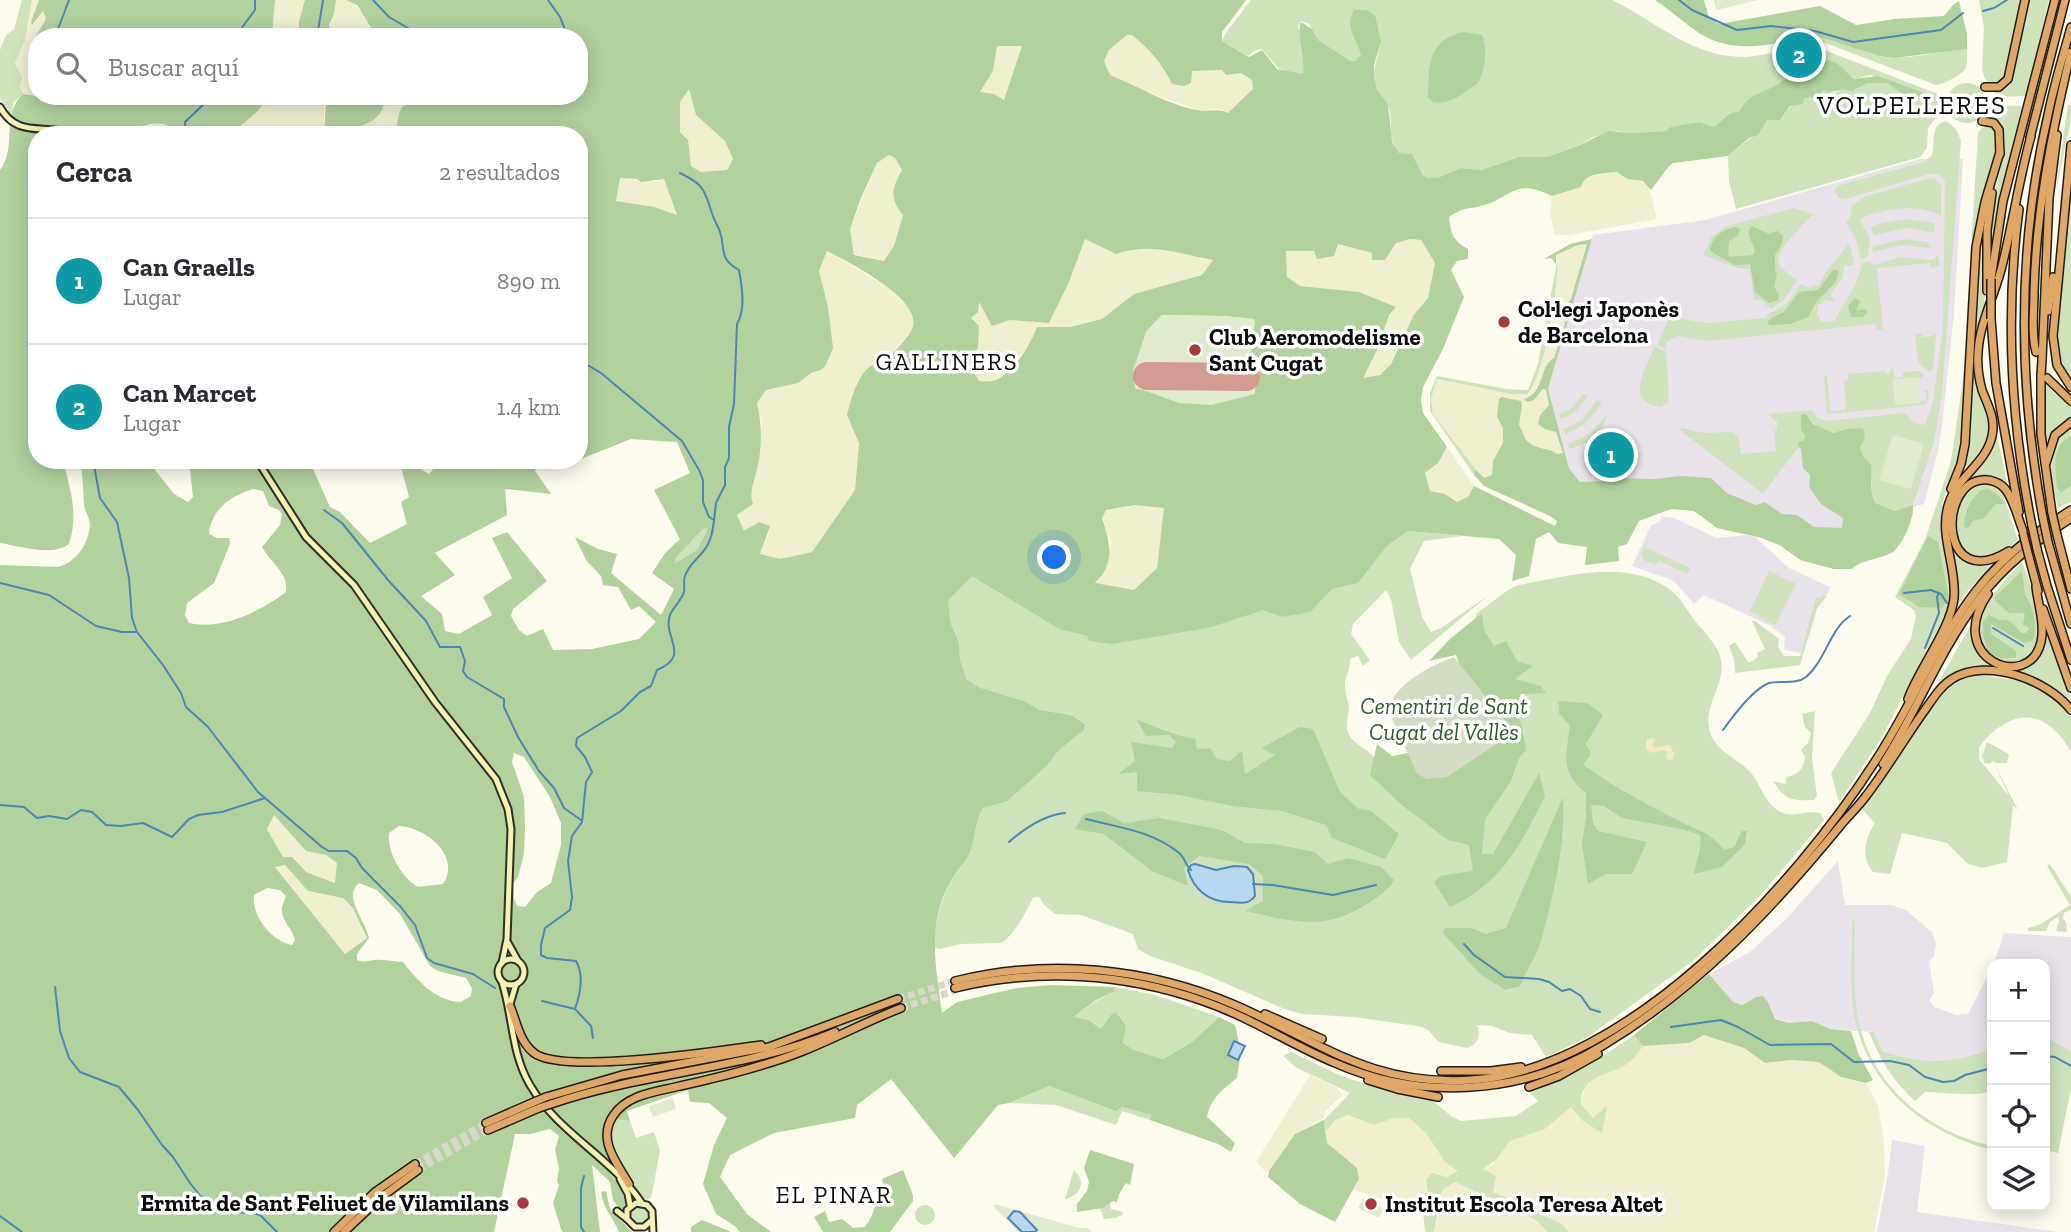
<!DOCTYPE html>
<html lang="es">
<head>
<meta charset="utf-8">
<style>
  body { margin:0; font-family:"Zilla Slab",serif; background:#f7f7f7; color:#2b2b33 }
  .controls { position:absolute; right:21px; bottom:21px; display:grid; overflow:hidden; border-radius:14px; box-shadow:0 4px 18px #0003 }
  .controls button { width:63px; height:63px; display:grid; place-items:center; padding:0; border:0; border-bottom:2px solid #e1e1e2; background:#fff; color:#2b2b33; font:35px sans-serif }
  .you { position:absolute; left:1055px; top:558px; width:24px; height:24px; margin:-18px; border:5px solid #fff; border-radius:50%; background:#1a73e8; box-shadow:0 0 0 10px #1a73e833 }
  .badge { display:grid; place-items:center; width:46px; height:46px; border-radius:50%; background:#0f766e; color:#fff; font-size:23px; font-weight:700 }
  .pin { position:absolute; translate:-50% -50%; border:4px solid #fff; box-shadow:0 2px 7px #0006 }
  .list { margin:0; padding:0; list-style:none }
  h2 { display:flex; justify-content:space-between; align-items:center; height:91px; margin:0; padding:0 28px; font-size:30px }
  h2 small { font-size:23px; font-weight:400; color:#7c7c81 }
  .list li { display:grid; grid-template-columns:46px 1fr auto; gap:21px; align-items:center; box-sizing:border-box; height:126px; padding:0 28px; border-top:2px solid #e1e1e2 }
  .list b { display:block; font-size:26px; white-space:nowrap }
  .list p { margin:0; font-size:23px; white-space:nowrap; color:#7c7c81 }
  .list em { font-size:23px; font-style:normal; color:#7c7c81 }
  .icon { flex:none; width:38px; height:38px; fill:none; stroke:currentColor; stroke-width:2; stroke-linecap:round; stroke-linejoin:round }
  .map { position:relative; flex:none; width:2071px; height:1232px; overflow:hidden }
  .search { position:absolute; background:#fff; box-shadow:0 4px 18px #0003; left:28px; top:28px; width:560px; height:77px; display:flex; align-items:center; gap:18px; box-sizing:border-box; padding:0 24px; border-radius:28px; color:#7c7c81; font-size:26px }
  .panel { position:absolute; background:#fff; box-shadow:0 4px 18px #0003; left:28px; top:126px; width:560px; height:343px; border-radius:28px }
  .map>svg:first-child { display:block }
  .industrial { fill:#eae2ea }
  .farmland { fill:#f0efd1 }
  .green { fill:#cee3bc }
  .forest { fill:#b1d19d; fill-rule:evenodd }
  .sand { fill:#f3ebc0 }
  .cemetery { fill:#d2dcc2 }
  .pitch { fill:#dfebcc }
  .water { fill:#b9d7ee; stroke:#4986bb; stroke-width:2 }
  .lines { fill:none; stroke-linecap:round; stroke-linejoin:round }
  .stream { stroke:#4986bb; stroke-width:2 }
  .runway { stroke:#d49a92; stroke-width:28 }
  .highway-tunnel { stroke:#d9d7cc; stroke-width:7; stroke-dasharray:7 3.5; stroke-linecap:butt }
  .secondary-casing { stroke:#2e2e2e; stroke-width:9 }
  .highway-casing { stroke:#1d1d1d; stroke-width:10 }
  .secondary { stroke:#f4f1b1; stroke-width:5 }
  .highway { stroke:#e1a767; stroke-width:7 }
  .highway-bridge-casing { stroke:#1d1d1d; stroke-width:10; stroke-linecap:butt }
  .highway-bridge { stroke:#e1a767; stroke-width:7 }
  .poi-dot { fill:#aa3937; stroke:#fff; stroke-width:2.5 }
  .labels { text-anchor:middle; stroke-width:7; stroke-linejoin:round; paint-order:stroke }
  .poi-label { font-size:23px; font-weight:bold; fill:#0c0c0c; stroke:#fff; text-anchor:start }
  .park-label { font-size:23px; font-style:italic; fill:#2d5b25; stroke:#fff }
  .neighbourhood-label { font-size:24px; letter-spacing:2px; fill:#0c0c0c; stroke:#fff }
  .quarter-label { font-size:26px; letter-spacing:2px; fill:#0c0c0c; stroke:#fff }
</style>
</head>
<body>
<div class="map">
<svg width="2071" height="1232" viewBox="0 0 2071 1232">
  <rect width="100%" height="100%" fill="#fdfbee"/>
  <g class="industrial">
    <path d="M 1920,159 L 1963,159 L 1954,313 L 1942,426 L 1938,451 L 1924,504 L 1895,511 L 1844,530 L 1812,530 L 1784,515 L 1765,502 L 1756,505 L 1727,493 L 1711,478 L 1581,482 L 1569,468 L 1548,389 L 1593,235 L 1705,220 Z"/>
    <path d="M 1661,516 L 1674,518 L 1717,538 L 1746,535 L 1755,537 L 1789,568 L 1830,587 L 1826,597 L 1817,608 L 1810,634 L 1801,653 L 1784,650 L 1785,637 L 1769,625 L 1704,595 L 1694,604 L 1674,581 L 1632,566 L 1651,525 L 1660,522 Z"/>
    <path d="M 1838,861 L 1845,905 L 1891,905 L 1906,910 L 1932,932 L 1936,944 L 1934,957 L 1929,961 L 1934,993 L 1929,1001 L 1935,1007 L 1956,1015 L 1968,1014 L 1992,968 L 1992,1049 L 1969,1057 L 1942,1063 L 1921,1061 L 1891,1054 L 1881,1049 L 1874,1032 L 1830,1029 L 1812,1021 L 1789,1023 L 1775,1018 L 1768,1002 L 1763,996 L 1756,997 L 1741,1005 L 1733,1002 L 1709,974 L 1750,952 L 1787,918 Z"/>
    <path d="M 2004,933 L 2071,937 L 2071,1051 L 2045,1037 L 2045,964 L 1994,964 Z"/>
    <path d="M 1892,1140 L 1925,1146 L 1917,1212 L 2058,1232 L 1877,1232 L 1888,1173 Z"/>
  </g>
  <g class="farmland">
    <path d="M 32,0 L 39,0 L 32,24 L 43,11 L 46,19 L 30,46 L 29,65 L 37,66 L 37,72 L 32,72 L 32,76 L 37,75 L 37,95 L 23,94 L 20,88 L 22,77 L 15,63 L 25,40 Z"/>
    <path d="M 275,0 L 305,0 L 299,21 L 299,37 L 272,37 Z"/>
    <path d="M 336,0 L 346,0 L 355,4 L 370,26 L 382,37 L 333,37 L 329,30 L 330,23 L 334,14 Z"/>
    <path d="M 1127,35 L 1132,35 L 1141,43 L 1192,71 L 1222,70 L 1241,73 L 1253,80 L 1253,89 L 1229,113 L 1219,109 L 1198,110 L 1142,90 L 1110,75 L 1104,61 L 1109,50 Z"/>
    <path d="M 997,46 L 1022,46 L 1005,101 L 980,93 L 993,71 Z"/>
    <path d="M 689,88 L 696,115 L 725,141 L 733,159 L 727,170 L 701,172 L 691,166 L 688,140 L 680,132 L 680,102 Z"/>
    <path d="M 264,96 L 314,96 L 324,99 L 324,135 L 225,135 L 242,126 L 257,112 L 264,104 Z"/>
    <path d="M 383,96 L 442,96 L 446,104 L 413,103 L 402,107 L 399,113 L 395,135 L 341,135 L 344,130 L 369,123 L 379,117 L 384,103 Z"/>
    <path d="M 151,123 L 167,125 L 174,135 L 129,135 L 140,126 Z"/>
    <path d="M 889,155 L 895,158 L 902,170 L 903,215 L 894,246 L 884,261 L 854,254 L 850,229 L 877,163 Z"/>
    <path d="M 1617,172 L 1627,179 L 1643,181 L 1648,184 L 1657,219 L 1569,235 L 1555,235 L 1550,213 L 1552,196 L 1581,187 L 1583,179 L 1588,176 Z"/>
    <path d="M 620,177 L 653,182 L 664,179 L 677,215 L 654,207 L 616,201 Z"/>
    <path d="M 1085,239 L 1116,254 L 1134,248 L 1161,249 L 1213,260 L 1202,275 L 1135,294 L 1102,319 L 1070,327 L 1037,328 L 1031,343 L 1005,373 L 993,382 L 979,381 L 970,366 L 978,347 L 971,318 L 979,301 L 992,326 L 1010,320 L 1049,323 L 1069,282 Z"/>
    <path d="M 1410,239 L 1421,240 L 1435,263 L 1428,298 L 1413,316 L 1387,370 L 1374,377 L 1362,378 L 1378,348 L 1389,315 L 1395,307 L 1359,292 L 1300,286 L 1287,277 L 1286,251 L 1314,251 L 1317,259 L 1337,244 L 1372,253 L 1373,260 L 1385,260 L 1396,243 Z"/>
    <path d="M 1582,243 L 1588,243 L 1556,358 L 1546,369 L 1537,391 L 1533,395 L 1525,398 L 1528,402 L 1546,388 L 1555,430 L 1558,433 L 1564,453 L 1562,456 L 1540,451 L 1504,426 L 1506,439 L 1494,476 L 1483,480 L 1433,414 L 1431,399 L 1437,379 L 1512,394 L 1528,394 L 1533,389 L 1546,344 L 1557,278 L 1556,255 Z"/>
    <path d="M 827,251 L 889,288 L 911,310 L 914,323 L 912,330 L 891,354 L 867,369 L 847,415 L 859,443 L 855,490 L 812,552 L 780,559 L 760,554 L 769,533 L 744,532 L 737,514 L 753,504 L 750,496 L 758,467 L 762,423 L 757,403 L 766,390 L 798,383 L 811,373 L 821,370 L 819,271 Z"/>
    <path d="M 1447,447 L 1474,486 L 1468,497 L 1457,502 L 1445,494 L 1430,491 L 1425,473 L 1438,463 Z"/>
    <path d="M 1133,505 L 1164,508 L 1157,568 L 1134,590 L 1096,584 L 1100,579 L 1111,543 L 1102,517 L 1106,510 Z"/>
    <path d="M 274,814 L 306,851 L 326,855 L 338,863 L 335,883 L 306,872 L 292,857 L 283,857 L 267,828 Z"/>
    <path d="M 285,865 L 308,891 L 343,898 L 353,908 L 368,938 L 345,954 L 275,866 Z"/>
    <path d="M 1704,1035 L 1744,1048 L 1765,1063 L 1792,1060 L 1820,1062 L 1841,1077 L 1866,1083 L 1878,1105 L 1884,1143 L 1885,1176 L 1874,1232 L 1569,1232 L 1562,1224 L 1492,1192 L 1482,1169 L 1492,1165 L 1510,1141 L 1545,1129 L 1571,1107 L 1590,1127 L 1606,1107 L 1593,1119 L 1581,1104 L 1585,1087 L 1595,1077 L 1628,1063 L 1643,1046 L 1689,1043 Z"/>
    <path d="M 1310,1075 L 1336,1087 L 1343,1095 L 1324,1112 L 1325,1117 L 1295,1134 L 1267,1173 L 1256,1162 Z"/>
    <path d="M 1348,1115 L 1374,1125 L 1394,1118 L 1409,1118 L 1426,1133 L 1445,1162 L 1459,1171 L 1447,1177 L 1426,1179 L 1428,1194 L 1419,1210 L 1354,1190 L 1359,1179 L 1357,1168 L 1327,1143 L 1326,1131 L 1336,1120 Z"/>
    <path d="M 1455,1182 L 1536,1220 L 1547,1232 L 1434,1232 L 1441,1204 L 1442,1190 Z"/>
  </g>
  <g class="green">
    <path d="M 22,0 L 32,0 L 25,40 L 15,63 L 22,77 L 20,88 L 23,94 L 14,102 L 11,114 L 0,98 L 0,50 L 6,35 L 14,29 Z"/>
    <path d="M 1251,0 L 1612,0 C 1657,22 1692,57 1744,57 C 1759,56 1773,53 1787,50 L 1789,65 L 1794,69 L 1793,73 L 1742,112 L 1711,129 L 1699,122 L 1670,127 L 1667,131 L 1631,133 L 1616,131 L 1593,137 L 1578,146 L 1547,157 L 1519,157 L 1479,170 L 1461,168 L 1437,178 L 1427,178 L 1423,175 L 1412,154 L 1399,153 C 1384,132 1395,123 1388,105 C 1386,100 1380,96 1378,92 C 1369,76 1378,58 1381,42 L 1367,51 L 1354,66 L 1318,40 L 1309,24 L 1301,21 L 1298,27 L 1305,42 L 1309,80 L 1278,68 L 1262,49 L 1254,51 L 1248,56 L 1222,41 L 1225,34 Z"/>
    <path d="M 1979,0 L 2021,0 L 2007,76 L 2001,83 L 1991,85 L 1985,79 L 1982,70 L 1984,28 Z"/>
    <path d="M 2029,0 L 2049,0 L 2026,96 L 1998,97 L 1994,92 L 2003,90 L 2011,83 Z"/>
    <path d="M 1806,33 C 1832,34 1855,49 1879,56 C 1900,62 1944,50 1967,49 C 1967,54 1968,62 1966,67 C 1963,75 1944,84 1936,85 L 1825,43 L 1806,39 Z"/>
    <path d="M 1804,47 L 1827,51 L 1938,94 L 1938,115 L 1928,128 L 1927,148 L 1920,157 L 1736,209 L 1729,182 L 1728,156 L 1759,131 L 1767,120 L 1781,119 C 1786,111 1793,103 1802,99 C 1811,95 1818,97 1825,90 L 1834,93 L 1840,90 L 1847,91 L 1867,83 L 1888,83 L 1910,97 L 1927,99 L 1871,75 L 1854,79 L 1837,63 L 1822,64 L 1818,56 Z"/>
    <circle cx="1967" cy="103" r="20"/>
    <path d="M 2068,105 L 2071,105 L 2071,120 L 2056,190 Z"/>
    <path d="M 2022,106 L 1999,198 L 1990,255 L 1994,197 L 2005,148 L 2000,125 L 1990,119 C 2000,103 2005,106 2022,106 Z"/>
    <path d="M 1946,121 L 1955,128 L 1961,140 L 1942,395 L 1934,442 L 1913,505 L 1895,511 L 1875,503 L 1871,495 L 1872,481 L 1860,448 L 1865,438 L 1847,429 C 1831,438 1816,428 1806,414 L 1804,440 L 1763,494 L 1680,430 L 1681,428 L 1705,433 L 1733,432 L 1738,436 L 1741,454 L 1776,451 L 1774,432 L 1777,428 L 1777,422 L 1768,414 L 1813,410 L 1817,418 L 1827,421 L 1905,413 L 1914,423 L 1925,425 L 1933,402 L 1943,328 L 1945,180 L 1939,174 L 1929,174 L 1846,199 L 1838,198 L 1835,191 L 1837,186 L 1924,162 L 1932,155 C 1936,142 1929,125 1946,121 Z"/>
    <path d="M 1989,126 L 1996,130 L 1997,147 L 1995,160 L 1973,245 L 1962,447 L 1942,503 L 1942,532 L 1952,580 L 1948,609 L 1881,739 L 1839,802 L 1831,773 L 1870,713 L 1887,676 L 1911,639 L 1916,617 L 1914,610 L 1895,597 L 1925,540 L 1951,461 L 1963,380 L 1978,133 L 1982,128 Z"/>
    <path d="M 2071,170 L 2071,379 C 2059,362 2058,348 2058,327 Z"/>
    <path d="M 1930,178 L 1935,179 L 1941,185 L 1941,216 C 1915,203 1888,208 1861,218 L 1860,220 L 1870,238 L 1868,256 L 1861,260 L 1856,240 L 1846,222 L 1851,215 L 1852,202 L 1854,204 L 1866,196 Z"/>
    <path d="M 1793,208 L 1820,216 L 1812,215 L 1787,242 L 1778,257 L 1780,267 L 1797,280 L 1785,299 L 1771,309 L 1761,300 L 1754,300 L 1750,269 L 1737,268 L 1703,255 L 1711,238 L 1724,227 Z"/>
    <path d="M 1986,212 L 1984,310 L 1978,327 L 1975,353 L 1990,423 L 1988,437 L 1981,453 L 1970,468 L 1963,464 L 1968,443 L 1979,244 Z"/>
    <path d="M 1906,219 L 1933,223 L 1935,224 L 1934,233 L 1908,228 L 1874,235 L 1871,228 L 1878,224 Z"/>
    <path d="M 1904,239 L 1927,242 L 1930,246 L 1928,248 L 1902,245 L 1872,252 L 1874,246 Z"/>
    <path d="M 1848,245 L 1850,245 L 1854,265 L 1845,266 L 1842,279 L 1830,294 L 1835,302 L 1825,300 L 1818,305 L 1817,314 L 1822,322 L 1835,321 C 1844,300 1858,288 1862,263 L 1870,261 L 1873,265 L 1900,257 L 1933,260 L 1938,255 L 1940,265 L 1936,267 L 1931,268 L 1930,263 L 1877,268 L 1883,329 L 1877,330 L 1876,324 L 1707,341 L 1678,336 L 1666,342 L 1666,349 L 1657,345 L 1671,313 L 1676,315 L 1676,318 L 1708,323 L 1766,318 L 1767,315 L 1785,305 L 1801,284 L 1810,288 L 1815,285 L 1818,286 L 1829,268 Z"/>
    <path d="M 1557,262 C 1559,287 1544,376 1528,394 L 1512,394 L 1437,379 L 1431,399 L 1433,414 L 1473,466 L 1476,470 L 1474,475 L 1430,411 L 1430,393 L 1437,376 L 1506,389 L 1528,390 L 1538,364 Z"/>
    <path d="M 1933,333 L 1936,334 L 1933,370 L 1929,372 L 1918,362 L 1915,334 L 1922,334 L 1923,337 L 1933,336 Z"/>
    <path d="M 1655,347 L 1666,351 L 1669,397 L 1668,402 L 1661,407 C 1623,404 1646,366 1655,347 Z"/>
    <path d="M 1891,368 L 1893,368 L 1895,378 L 1903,377 L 1903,372 L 1919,371 L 1924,375 L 1895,404 L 1926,401 L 1926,393 L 1923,390 L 1926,390 L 1928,392 L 1929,398 L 1924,405 L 1827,414 L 1824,376 L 1827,376 L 1830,411 L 1846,410 L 1844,380 L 1848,379 L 1848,374 L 1885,371 L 1886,374 L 1890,374 Z"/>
    <path d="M 2045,382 L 2054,393 L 2071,406 L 2071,418 L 2056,427 L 2046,446 Z"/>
    <path d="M 1583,394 L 1587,396 C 1581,408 1573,415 1561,419 L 1559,414 L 1572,408 Z"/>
    <path d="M 1597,400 L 1602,402 C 1593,418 1582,428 1565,434 L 1563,429 L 1582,420 Z"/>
    <path d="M 1608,414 C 1599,437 1593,442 1569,449 L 1568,444 L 1588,435 Z"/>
    <path d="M 2071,426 L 2071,502 L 2058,508 C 2051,477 2043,448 2071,426 Z"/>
    <path d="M 1996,430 L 2008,487 L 1983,477 C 1975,483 1961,489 1955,497 C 1937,520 1955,569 1991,565 L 1965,594 L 1954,613 C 1951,583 1941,524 1953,498 C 1966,469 1991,468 1996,430 Z"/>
    <path d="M 1983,484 L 1993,485 L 2003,494 L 2018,540 C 2009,547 1998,558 1985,558 C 1947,560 1947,492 1983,484 Z"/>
    <path d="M 708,528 L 697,550 L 675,563 L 675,557 L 703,529 Z"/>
    <path d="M 1408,531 L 1462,536 L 1424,541 L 1410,569 L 1422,617 L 1431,632 L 1441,628 L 1489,595 L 1411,660 L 1399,642 L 1391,599 L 1386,590 L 1353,624 L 1351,634 L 1370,660 L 1363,666 L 1358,656 L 1350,659 C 1350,672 1345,676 1345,685 C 1345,693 1348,700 1349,707 C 1349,714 1346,721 1347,729 C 1351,744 1364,746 1373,756 C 1379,763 1385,769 1392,776 L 1517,722 C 1519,711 1526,699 1525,688 L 1516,686 L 1476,622 L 1476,614 L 1508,590 L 1518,585 C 1568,577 1627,557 1672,591 C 1681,599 1688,611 1695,621 C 1704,632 1719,646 1721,660 C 1726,685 1702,706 1710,732 C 1715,751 1739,759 1751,773 C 1761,785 1764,802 1779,811 C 1792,819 1806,810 1820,813 L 1824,820 L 1761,895 L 1694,960 L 1588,1037 L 1546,1057 L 1532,1035 L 1510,1033 L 1492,1026 L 1477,1025 C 1480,1036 1479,1044 1467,1048 L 1439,1042 L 1427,1029 L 1417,1026 L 1354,1017 L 1302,1014 L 1287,1010 L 1204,974 L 1150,956 L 1138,949 L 1133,934 L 1081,915 L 1055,914 L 1044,905 L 1039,897 L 1033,898 C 1025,913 1016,933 1001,943 L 961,944 L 939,949 L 933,947 C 934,926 940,902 950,883 C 956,871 966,863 970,850 C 976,836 975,821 983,808 L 1006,802 L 1047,766 L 1058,751 L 1084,730 L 1085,724 L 1071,715 L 1040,710 L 1024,701 L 981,688 L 967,680 L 960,660 L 959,643 L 951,624 L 948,601 L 972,575 L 1059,629 L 1087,636 L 1212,627 L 1263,609 L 1282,617 L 1309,612 L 1332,589 L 1358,582 L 1387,546 Z"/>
    <path d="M 1650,535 L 1644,551 L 1647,548 L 1690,568 L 1687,574 L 1659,561 L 1656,565 L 1644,560 L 1641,554 Z"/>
    <path d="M 2022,562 C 2033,588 2050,634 2027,657 C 1998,675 1971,644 1981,615 C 1989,594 2008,578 2022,562 Z"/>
    <path d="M 1769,571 L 1796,584 L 1775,626 L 1750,611 Z"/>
    <path d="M 1822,595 L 1826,597 L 1817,608 L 1800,665 L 1735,673 L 1734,659 L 1729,646 L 1735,642 L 1749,663 L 1758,657 L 1757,653 L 1765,649 L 1752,621 L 1755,621 L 1779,639 L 1778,647 L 1784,656 L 1800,656 L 1816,597 L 1822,598 Z"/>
    <path d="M 1973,621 C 1973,627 1971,633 1972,638 C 1981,683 2043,679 2045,631 L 2070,697 L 2066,699 C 2044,676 2018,673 1987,671 C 1980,670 1972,668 1965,670 C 1948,676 1939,686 1928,700 Z"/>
    <path d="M 1979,675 L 2025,681 L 2047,691 L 2064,707 L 2071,717 L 2071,752 C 2046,707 2011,707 1979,747 L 1979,759 L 2009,796 L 1994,763 L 2018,810 L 2013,805 L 2007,862 L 1982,868 L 1968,864 L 1947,843 L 1902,833 L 1890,874 L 1873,872 C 1860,857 1865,838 1875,823 L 1861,808 L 1945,689 L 1965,677 Z"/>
    <path d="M 1815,711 L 1812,759 L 1817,796 L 1814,800 C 1792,801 1785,800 1773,781 L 1786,784 L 1786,777 C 1798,775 1804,769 1805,757 L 1801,750 L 1808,743 L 1811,733 L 1805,727 L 1802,714 Z"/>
    <path d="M 1987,742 L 2009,754 L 2007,763 L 1996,763 L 1994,761 L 1989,764 L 1984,763 L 1982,756 Z"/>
    <path d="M 2050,864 L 2071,897 L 2071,909 L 2064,913 L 2063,918 L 2067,925 L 2066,932 L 2056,931 L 2059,922 L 2058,917 L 2050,922 L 2046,931 L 2028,931 L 2028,928 L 2041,924 L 2070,905 L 2047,866 Z"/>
    <path d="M 1852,921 L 1855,921 C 1855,949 1853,978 1856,1006 C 1865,1081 1923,1130 1992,1146 L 1992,1150 C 1924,1133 1866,1086 1854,1013 C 1849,983 1853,952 1852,921 Z"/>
    <path d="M 1115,987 L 1155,995 L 1219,1017 L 1192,1042 L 1163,1059 L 1134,1050 L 1123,1043 L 1126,1026 L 1106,1023 L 1101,1029 L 1072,1017 L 1096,1001 L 1114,992 Z"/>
    <path d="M 1869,1032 L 1874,1032 L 1881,1049 L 1885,1052 C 1928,1065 1950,1064 1992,1049 L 1992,1090 C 1980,1098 1941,1092 1925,1092 L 1915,1101 C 1893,1081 1880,1060 1869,1032 Z"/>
    <path d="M 1634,1035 L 1643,1046 C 1639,1051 1634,1059 1628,1063 C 1610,1076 1580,1074 1581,1104 L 1593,1118 L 1607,1106 L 1602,1133 L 1583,1121 L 1571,1107 L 1545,1129 L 1510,1141 L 1496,1160 L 1483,1169 L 1496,1176 L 1493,1192 L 1562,1224 L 1569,1232 L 1547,1232 L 1536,1220 L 1455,1182 L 1442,1190 L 1434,1232 L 1425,1232 L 1423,1211 L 1419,1210 L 1428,1194 L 1426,1179 L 1432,1173 L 1447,1177 L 1458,1171 L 1445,1162 L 1426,1133 L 1409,1118 L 1394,1118 L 1374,1125 L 1348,1115 L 1336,1120 L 1326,1131 L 1324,1120 L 1350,1093 L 1297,1068 L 1283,1056 L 1291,1052 L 1339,1075 L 1394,1094 L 1433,1101 L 1451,1116 L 1461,1121 L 1516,1116 L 1538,1101 L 1530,1093 L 1591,1064 Z"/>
    <path d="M 2045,1037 L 2071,1051 L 2071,1088 L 2058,1153 L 2045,1150 Z"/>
    <path d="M 1049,1086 L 1116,1111 L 1122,1107 L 1151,1115 L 1150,1120 L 1122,1111 L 1116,1125 L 1056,1105 L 1009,1103 Z"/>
    <path d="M 614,1119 L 630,1121 L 636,1138 L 654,1132 L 660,1151 L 651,1198 L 646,1200 L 643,1197 C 624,1171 605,1154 614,1119 Z"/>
    <path d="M 1074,1170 C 1087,1182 1081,1195 1065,1199 Z"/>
    <path d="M 1110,1203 L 1111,1209 L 1123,1212 L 1122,1215 L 1115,1218 L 1104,1219 L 1100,1209 Z"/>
    <circle cx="925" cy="1215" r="10"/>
    <circle cx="639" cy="1215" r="9"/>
  </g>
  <g class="forest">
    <path d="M 39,0 L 275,0 L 272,37 L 37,37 L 36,66 L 29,65 L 30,46 L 46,19 L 43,11 L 32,25 L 31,22 Z"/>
    <path d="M 305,0 L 336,0 L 334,14 L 329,25 L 333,37 L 299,37 L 299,21 Z"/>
    <path d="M 346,0 L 1246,0 L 1222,32 L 1222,41 L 1249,57 L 1262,50 L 1277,69 L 1303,74 C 1306,57 1296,34 1301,22 L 1312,29 L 1318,40 L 1350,61 L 1356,61 L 1361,55 C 1357,39 1344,27 1354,10 L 1366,10 L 1375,15 L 1381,42 L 1374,65 L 1374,77 L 1377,90 L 1388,104 L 1392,142 L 1399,153 L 1412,154 L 1423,175 L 1427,178 L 1437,178 L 1461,168 L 1480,170 L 1519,157 L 1547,157 L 1578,146 L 1608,131 L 1631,133 L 1667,131 L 1670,127 L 1699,122 L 1714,127 L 1731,113 L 1739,112 C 1750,93 1758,95 1775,86 C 1781,83 1787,77 1793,73 L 1794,69 L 1814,69 L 1820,60 L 1822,64 L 1829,60 L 1837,63 L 1854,79 L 1877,76 L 1922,92 L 1931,98 L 1903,95 L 1888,83 L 1867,83 L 1852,91 L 1840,90 L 1827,93 L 1824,90 L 1818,97 L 1804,98 L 1803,104 L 1790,106 L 1780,120 L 1767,120 L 1758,135 L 1749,138 L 1728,156 L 1673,163 L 1668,167 L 1651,190 L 1643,181 L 1627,179 L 1617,172 C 1602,174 1585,172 1581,187 L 1552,196 C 1512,176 1511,200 1480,206 C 1464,210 1464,207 1449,217 C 1451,234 1453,241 1468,249 L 1468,259 L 1457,261 L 1451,270 L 1464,297 L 1443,349 L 1423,387 L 1421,400 L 1423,413 L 1447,447 L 1438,463 L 1425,473 L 1430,491 L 1445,494 L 1457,502 L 1468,497 L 1474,486 L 1555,526 L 1557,521 L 1550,516 L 1484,486 L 1474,475 L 1474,472 L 1476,470 L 1484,478 L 1492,475 L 1493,461 L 1503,443 L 1503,428 L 1497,417 L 1499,399 L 1502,397 L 1521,401 L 1522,405 L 1519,425 C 1522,430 1524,438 1528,442 C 1537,450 1548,447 1557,454 L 1563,453 L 1556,432 L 1545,429 L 1538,424 L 1540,415 L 1549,405 L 1546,390 L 1543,389 L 1534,400 L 1527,402 L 1524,399 C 1546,392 1538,367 1554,358 L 1569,311 L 1567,304 L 1571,299 L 1587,244 L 1578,245 L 1556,255 L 1556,264 L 1551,258 L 1544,259 L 1570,244 L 1592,239 L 1548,389 L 1569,468 L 1580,482 L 1603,481 L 1608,478 L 1654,479 L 1680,476 L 1711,478 L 1727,493 L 1756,505 L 1765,502 L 1782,514 L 1797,515 L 1814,527 L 1842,528 L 1843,518 L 1821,504 L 1809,487 L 1810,475 L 1803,468 L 1801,449 L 1798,446 L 1799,442 L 1804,440 L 1805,435 L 1801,430 L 1801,414 L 1806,414 L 1813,424 L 1833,433 L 1847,429 L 1863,428 L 1865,438 L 1860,448 L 1864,458 L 1871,464 C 1872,477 1869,491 1875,503 L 1895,511 L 1913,505 C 1915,516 1902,548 1891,553 C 1878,560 1863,559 1851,569 L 1834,569 L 1800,560 L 1781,546 L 1762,538 L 1717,528 L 1694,511 L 1671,509 L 1639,521 L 1627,544 L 1618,547 L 1619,561 L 1585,565 L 1587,547 L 1558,543 L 1549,532 L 1536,539 L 1529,576 L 1512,581 L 1516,555 L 1499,539 L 1408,531 L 1387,546 L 1358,583 L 1332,589 L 1310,612 L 1282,617 L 1263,610 L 1212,627 L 1112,644 L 1089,641 L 1087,636 L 1059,629 L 972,576 L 948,601 L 951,624 L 959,643 L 960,660 L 967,680 L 981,688 L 1024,701 L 1040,710 L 1071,715 L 1085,724 L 1084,730 L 1058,751 L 1047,766 L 1006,802 L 983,808 C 975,821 976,835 971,849 C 967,862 957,869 951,881 C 926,923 936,967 942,1013 L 957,1002 L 1017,988 L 1051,985 L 1115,987 L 1114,992 L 1096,1000 L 1073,1017 L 1088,1020 L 1101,1029 L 1111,1015 L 1116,1012 L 1126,1026 L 1123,1043 L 1134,1050 L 1163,1059 L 1192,1042 L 1219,1017 L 1235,1025 L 1241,1052 L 1237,1078 C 1223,1089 1210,1099 1207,1117 L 1235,1143 L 1231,1152 L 1218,1144 L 1150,1120 L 1151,1115 L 1122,1107 L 1116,1111 L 1049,1086 L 1009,1103 L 998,1105 L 954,1158 L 891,1079 L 857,1105 L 855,1118 L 774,1133 L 730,1155 L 720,1177 L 747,1214 L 771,1232 L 740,1232 L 736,1227 L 716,1214 L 703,1184 L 714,1145 L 727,1118 L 709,1103 L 690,1102 L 688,1090 L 627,1111 L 630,1121 L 614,1119 L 631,1097 L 608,1123 L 614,1164 L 566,1124 L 558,1127 C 576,1145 633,1180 624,1209 L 620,1210 L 613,1200 L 610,1182 L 592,1165 L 600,1232 L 563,1232 L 561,1229 L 553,1203 L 559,1185 L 557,1182 L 559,1168 L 555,1150 L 559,1136 L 550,1129 L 530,1134 L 515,1134 L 494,1232 L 0,1232 L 0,565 L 58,567 C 76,562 88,545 90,526 C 90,518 85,512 84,505 C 83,490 83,475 80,460 C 104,460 128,462 152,466 L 174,494 L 188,502 L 193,497 L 189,460 L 309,460 L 330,507 L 340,512 L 370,543 L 407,524 L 401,502 L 409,497 L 399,460 L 405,460 L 429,474 L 441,460 L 540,460 L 535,471 L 551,494 L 505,489 L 507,515 L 435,553 L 455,575 L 421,596 L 442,614 L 445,631 L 459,634 L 492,615 L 483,597 L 512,578 L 492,538 L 507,532 L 547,581 L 513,609 L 511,616 L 519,630 L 527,636 L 543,629 L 553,650 L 592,649 L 639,639 L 656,622 L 639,606 L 631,610 L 618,587 L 603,585 L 601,576 L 586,560 L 575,537 L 598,549 L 617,554 L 611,573 L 661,615 L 674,589 L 652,573 L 665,553 L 680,539 L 654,490 L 690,473 L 677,442 L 631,439 L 581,459 L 579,457 L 579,135 L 395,135 L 399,113 L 402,107 L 413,103 L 445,104 L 442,96 L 579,96 L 579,37 L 382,37 L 370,26 L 357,5 ZM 1127,35 L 1132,35 C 1149,49 1163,64 1172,84 L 1184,86 L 1191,83 L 1192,71 L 1222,70 L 1226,75 L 1241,73 L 1252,80 L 1253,89 L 1228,113 C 1217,108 1208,112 1196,110 C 1166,104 1138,86 1110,75 L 1104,61 L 1109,50 ZM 997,46 L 1022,46 L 1004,100 L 994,94 L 980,92 L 993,71 ZM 689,89 L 696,115 L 725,141 L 733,159 L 727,170 L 701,172 L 691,166 L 688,140 L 680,132 L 680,102 ZM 889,155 L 895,158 L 902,170 C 892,188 889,198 903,215 L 894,246 L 884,261 L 854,255 L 850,229 L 861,198 L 877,163 ZM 620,178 L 637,179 L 641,182 L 664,179 L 677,215 L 654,207 L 616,201 ZM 1085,239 L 1116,254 C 1151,242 1178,254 1213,260 L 1202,275 L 1134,294 L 1102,319 L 1070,327 L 1037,327 C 1030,346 1014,371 996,380 C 991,382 985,381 979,381 L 970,366 L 978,347 L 979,326 L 971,318 L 978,312 L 979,302 L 992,326 L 1010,320 L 1049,323 L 1069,282 ZM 1410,239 L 1421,240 L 1435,263 L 1428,298 L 1413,316 L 1391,364 L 1380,375 L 1363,378 L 1378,348 L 1389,315 L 1396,307 L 1359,292 L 1300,286 L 1287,277 L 1286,251 L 1314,251 L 1317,259 L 1334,256 L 1338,244 L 1372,253 L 1372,260 L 1385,260 L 1396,243 ZM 827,251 C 848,262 929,302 911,331 C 906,339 897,350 889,356 C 882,361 872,364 866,370 C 855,383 851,400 847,415 L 859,443 L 855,490 L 812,552 L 780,559 L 760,554 L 770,526 L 759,522 L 744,531 L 737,515 L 753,504 C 748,491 756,479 758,465 C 762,444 762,424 757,403 L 766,390 L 798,383 L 811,373 L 821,370 L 826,365 L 833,348 L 828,307 L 819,271 ZM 1162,315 L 1223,316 L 1255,319 L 1249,368 L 1151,392 L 1135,388 L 1146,332 ZM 253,489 L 263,491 L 269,506 L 279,510 L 282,514 L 280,525 L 262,547 C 270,562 289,573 286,592 C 261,611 221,631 189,623 L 185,615 L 187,603 L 214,583 L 230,544 L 229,538 L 217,538 L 209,534 C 211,510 230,496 253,489 ZM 1134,505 L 1164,508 L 1157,568 L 1134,590 L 1095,583 C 1116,563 1110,542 1102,518 L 1106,510 ZM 708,528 L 697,550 L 675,563 L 676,557 L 703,529 ZM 514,753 L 524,757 L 550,797 L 561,823 L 561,845 L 551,883 L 537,892 L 525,907 L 517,906 L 514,898 L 513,883 L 518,877 L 524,853 L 525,827 L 524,797 L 512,762 ZM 274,815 L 306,851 L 326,855 L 337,863 L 335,883 L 306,872 L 292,857 L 283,857 L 267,829 ZM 399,826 C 425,827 462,856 443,884 L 418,887 C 401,877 387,852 389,833 ZM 285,865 L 308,891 L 343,898 L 353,908 L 367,938 L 345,954 L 275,867 ZM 359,883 L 377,890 L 400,914 L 430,966 L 438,971 L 466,978 L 472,988 L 471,996 L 461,1002 C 436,1002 417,980 403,962 C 394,962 382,959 374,960 C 366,961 365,963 357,960 L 357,954 L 369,938 C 366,921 342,897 359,883 ZM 267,888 L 280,890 L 286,896 C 285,900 283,903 282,907 C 280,920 293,929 295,940 L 292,945 C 272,941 251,916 254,895 Z"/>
    <path d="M 1655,0 L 1704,0 L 1709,18 L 1719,24 L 1820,6 L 1856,25 L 1895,19 L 1944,16 L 1953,5 L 1959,1 L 1967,34 L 1967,49 L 1894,58 L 1879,56 L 1812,34 L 1806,34 L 1806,39 C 1769,44 1733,55 1699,33 C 1684,23 1670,10 1655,0 Z"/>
    <path d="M 1463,32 L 1482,35 C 1488,47 1485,74 1477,84 C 1476,85 1469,89 1468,90 C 1455,99 1448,104 1433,102 L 1428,97 C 1429,65 1427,41 1463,32 Z"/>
    <path d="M 23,94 L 37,96 L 264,96 C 264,108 257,111 249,119 C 226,141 204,135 174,135 L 167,125 C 151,121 141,125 129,135 L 37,135 L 37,460 L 63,460 C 70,490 79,513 69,544 C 51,557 21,546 0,543 L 0,170 C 18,146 0,116 23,94 Z"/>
    <path d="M 314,96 L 383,96 C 387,121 363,126 344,130 L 341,135 L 324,135 L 326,101 Z"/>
    <path d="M 1752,226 L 1769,234 L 1777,231 L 1783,235 L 1782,244 L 1775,255 L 1775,270 L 1777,274 L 1774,286 L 1779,295 L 1778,300 L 1769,303 L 1755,292 L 1750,264 L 1735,265 L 1710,251 C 1711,237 1724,228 1737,227 L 1740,230 L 1737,236 L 1729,241 L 1728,254 L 1730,257 L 1753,255 L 1755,250 C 1753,242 1744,234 1752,226 Z"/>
    <path d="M 1833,270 L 1839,270 L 1836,282 L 1817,301 L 1808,317 L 1790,324 L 1770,325 L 1767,323 L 1771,318 L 1784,312 L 1799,292 L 1818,290 Z"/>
    <path d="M 1855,298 L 1860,301 L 1856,311 L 1866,309 L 1867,313 L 1863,317 L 1851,317 L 1848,306 Z"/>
    <path d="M 2071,436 L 2071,486 L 2061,492 L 2057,489 C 2056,469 2050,446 2071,436 Z"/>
    <path d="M 1989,489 L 2002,499 L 2005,504 L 1996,504 L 1984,518 L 1973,521 L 1968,528 L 1964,527 C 1964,511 1970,501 1981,490 Z"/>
    <path d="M 1928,536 L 1938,542 L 1949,598 L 1942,608 L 1919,607 L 1899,594 Z"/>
    <path d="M 2022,571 L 2025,595 C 2034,606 2037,627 2033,641 L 2025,643 L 1991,624 L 1991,634 L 2016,651 L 2016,658 L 1999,658 L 1988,651 L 1983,636 L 1983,622 L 1989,615 L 1999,620 C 2009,617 2016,626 2021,633 L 2026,633 L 2029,628 L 2023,624 L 2025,615 L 2022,613 L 2009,613 L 1995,601 L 1995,597 Z"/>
    <path d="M 1482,613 L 1484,630 L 1494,646 L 1506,641 L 1517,661 L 1533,666 L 1515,679 L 1541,686 L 1546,693 L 1521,694 L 1514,712 L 1521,723 L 1526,750 L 1519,758 L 1511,781 L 1485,819 L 1482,854 L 1493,854 L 1539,773 L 1545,796 C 1521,844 1502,883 1450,907 L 1434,882 L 1440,876 L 1473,871 L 1469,845 L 1448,840 L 1403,806 L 1370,775 L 1377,744 L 1392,756 L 1413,752 L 1462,673 L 1456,655 L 1429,661 L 1450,639 Z"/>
    <path d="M 1558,701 L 1587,703 L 1603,715 L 1586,744 L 1591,754 L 1583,765 C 1596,772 1603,779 1615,786 C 1636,798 1657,810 1679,821 C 1697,830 1712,833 1724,850 L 1734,847 L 1742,831 L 1747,831 L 1745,844 L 1722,867 L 1694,874 C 1696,860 1702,850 1700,835 L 1682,829 L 1622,818 L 1604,806 L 1591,805 L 1593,823 L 1598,831 L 1647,842 L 1632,874 L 1606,874 L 1588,884 L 1582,844 L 1586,818 L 1586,793 C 1560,773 1566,755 1570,726 L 1559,713 Z"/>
    <path d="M 1137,720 C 1151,724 1184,740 1195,738 L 1197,749 L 1210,748 L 1217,759 L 1229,761 L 1242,751 L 1245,774 L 1275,755 L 1262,748 L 1300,727 L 1313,729 L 1340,792 L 1359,809 L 1371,811 L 1399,834 L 1385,859 L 1332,838 L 1326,825 L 1282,811 L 1232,806 L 1180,795 L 1137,791 L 1137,772 L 1118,774 L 1135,761 L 1131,742 L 1172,748 L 1176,742 L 1169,735 L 1146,736 Z"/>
    <path d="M 1563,797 C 1566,843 1554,893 1542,937 C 1538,954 1526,970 1520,986 L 1505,990 L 1480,974 L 1443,933 L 1445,928 L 1471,928 L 1486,934 L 1506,928 Z"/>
    <path d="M 1102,811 L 1124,823 L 1160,818 L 1222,830 L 1245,843 L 1274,844 L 1315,852 L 1328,864 L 1348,858 L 1381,867 L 1394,880 C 1389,890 1380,895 1370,902 C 1326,932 1295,922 1245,911 L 1263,901 L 1263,876 L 1249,864 L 1199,856 L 1184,868 L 1188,886 L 1152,871 L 1104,834 L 1075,829 L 1084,814 Z"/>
    <path d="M 1709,974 L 1733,1002 L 1742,1005 L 1756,997 L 1763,996 L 1768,1002 L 1775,1019 L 1789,1023 L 1812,1021 L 1830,1029 L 1851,1031 L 1858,1053 L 1873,1080 L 1866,1083 L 1841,1077 L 1819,1062 L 1792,1060 L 1765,1063 L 1744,1048 L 1704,1035 L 1689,1043 L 1643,1046 L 1634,1035 Z"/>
    <path d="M 1324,1120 L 1327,1143 L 1357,1168 L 1359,1179 L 1335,1222 L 1300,1204 L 1268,1177 L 1269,1171 L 1295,1134 Z"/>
    <path d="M 1090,1150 L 1134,1164 L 1130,1185 L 1126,1183 L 1119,1194 L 1117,1202 L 1113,1201 L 1103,1208 L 1077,1212 L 1077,1204 L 1087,1191 L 1089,1182 L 1084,1168 Z"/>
    <path d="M 903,1170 L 913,1195 L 913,1201 L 890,1232 L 823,1232 L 814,1217 L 825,1211 L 829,1222 L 842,1219 L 853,1228 L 865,1227 C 877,1212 872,1204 884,1189 L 882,1179 Z"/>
    <path d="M 606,1191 L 610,1209 L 632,1232 L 619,1232 C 613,1217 603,1209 601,1192 Z"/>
    <path d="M 702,1220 L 729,1231 L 730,1232 L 691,1232 L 691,1227 Z"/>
  </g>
  <path class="sand" d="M 1652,738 L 1655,739 L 1653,745 L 1655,748 L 1669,745 L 1674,753 L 1673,759 L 1669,760 L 1666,757 L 1668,752 L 1663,750 L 1651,753 L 1646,749 L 1646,740 Z"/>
  <path class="cemetery" d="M 1454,657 L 1508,724 L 1508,732 L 1504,739 L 1447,777 L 1427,779 L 1417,774 L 1392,718 L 1390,705 C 1398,682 1432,665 1454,657 Z"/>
  <g class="pitch">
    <path d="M 1714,0 L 1758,0 L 1716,10 Z"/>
    <path d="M 1162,315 L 1223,316 L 1255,319 L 1249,368 L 1256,372 L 1255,394 L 1211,405 L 1179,403 L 1135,387 L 1133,370 L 1146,332 Z"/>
    <path d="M 1920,377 L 1920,403 L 1895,405 L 1892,379 Z"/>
    <path d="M 1893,435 L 1924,444 L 1911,489 L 1879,480 Z"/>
    <path d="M 673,1098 L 676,1109 L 653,1117 L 649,1106 Z"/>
    <path d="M 1363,1198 L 1384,1208 L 1379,1218 L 1358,1208 Z"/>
    <path d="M 995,1204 L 1079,1228 L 1087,1228 L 1092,1232 L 1018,1232 L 993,1206 Z"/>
  </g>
  <g class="water">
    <path d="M 1195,864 L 1216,870 L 1234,866 L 1247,867 L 1253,874 L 1255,896 C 1247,906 1241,902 1230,902 C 1209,902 1194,890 1188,870 L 1191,865 Z"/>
    <path d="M 1234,1041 L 1245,1046 L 1238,1060 L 1228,1055 Z"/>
    <path d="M 1014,1211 L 1020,1212 L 1037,1230 L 1035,1232 L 1022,1232 L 1008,1218 Z"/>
  </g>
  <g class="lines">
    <g class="stream">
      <path d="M 373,0 L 389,17 L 423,37"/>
      <path d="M 548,0 L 560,17 L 568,37"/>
      <path d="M 1679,0 L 1692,10 L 1737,30 L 1771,26 L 1815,31 L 1853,42 L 1941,30 L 1963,13"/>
      <path d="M 1983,11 L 1994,8 L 2007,0"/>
      <path d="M 55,37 L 69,0"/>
      <path d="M 235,37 L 255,10 L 255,0"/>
      <path d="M 317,37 L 323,0"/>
      <path d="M 579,72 L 580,75"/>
      <path d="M 342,96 L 342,97"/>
      <path d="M 185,135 L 185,122 L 204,104 L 209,96"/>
      <path d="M 680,173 C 707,186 704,192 713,216 C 715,222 718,226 720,232 C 726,250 718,258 739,270 C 742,288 746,308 737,324 L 734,404 L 729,427 L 729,458 L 725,467 L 725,485 L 716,503 L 714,520"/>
      <path d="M 579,360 L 601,373 L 682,441 L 699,470 L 703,480 L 703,502 L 709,517 L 714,520 C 713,529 712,538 707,546 C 701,557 689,563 685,576 C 683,581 685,587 684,592 C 682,600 673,607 670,615 C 662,637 692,656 657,670 L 651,686 L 640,692 L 621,711 L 577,738 L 576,746 L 585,757 L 592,772 L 586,782 L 582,822 L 572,836 L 568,861 L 572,897 L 570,910 L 545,928 L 541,945 L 541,955 L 547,958 L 576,961 C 584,975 580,995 575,1009 L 591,1026 L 593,1038"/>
      <path d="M 93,460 L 100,498 L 117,522 L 129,578 L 132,618 L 137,632"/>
      <path d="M 324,510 L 342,523 L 388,580 L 426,621 L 440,647 L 460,647 L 465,661 L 463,671 L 467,677 L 504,699 L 504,707 L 518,737 L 539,771 L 554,788 L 564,808 L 581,820"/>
      <path d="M 0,583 L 49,595 L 96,626 L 122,632 L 137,632 L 163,665 L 181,693 L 186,707 L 208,727 L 258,792 L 322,847 L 329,851 L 347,851 L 356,858 L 362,868 L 400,906 L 415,925 L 427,958 L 434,963 L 473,974 L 495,988"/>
      <path d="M 1904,593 L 1931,590 L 1941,594 L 1947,603"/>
      <path d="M 1993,628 L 2023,646"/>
      <path d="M 1925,648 L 1939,613 L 1937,597 L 1939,593"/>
      <path d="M 1723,730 C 1733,716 1753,689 1769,683 C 1781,680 1796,685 1806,677 C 1826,660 1829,630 1850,616"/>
      <path d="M 0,805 L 24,807 L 37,818 L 49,816 L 67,819 L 81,810 L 92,812 L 106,825 L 121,826 L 143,823 L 172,837 L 189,819 L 198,815 L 222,812 L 265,798"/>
      <path d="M 1086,819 C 1120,828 1149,830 1178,852 C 1185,857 1185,865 1191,870"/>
      <path d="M 1009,842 C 1025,828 1044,815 1065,813"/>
      <path d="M 1253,884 L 1273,885 L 1333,895 L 1376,885"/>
      <path d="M 1464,944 L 1474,955 L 1505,977 L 1539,979 L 1549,982 L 1562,991 L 1570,989 L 1581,996 L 1590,1009 L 1600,1012"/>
      <path d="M 55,987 L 60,1031 L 69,1058 L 80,1072 L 119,1087 L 138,1110 L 162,1145 L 173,1157 L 190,1183 L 210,1208 L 222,1212 L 253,1213 L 260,1215 L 277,1232"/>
      <path d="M 542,1001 L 575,1009"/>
      <path d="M 1671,1027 L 1721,1020 L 1738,1027 L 1770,1045 L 1831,1044 L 1854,1062 L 1890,1061 L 1909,1065 L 1925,1077 L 1943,1082 L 1954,1081 L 1965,1075 L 1992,1068"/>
      <path d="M 2045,1056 L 2055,1057 L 2071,1066"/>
      <path d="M 584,1176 L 581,1188 L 581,1227 L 584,1232"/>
      <path d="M 0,1216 L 22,1232"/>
    </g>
    <path class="runway" d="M 1147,376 L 1246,377"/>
    <g class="highway-tunnel">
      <path d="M 2036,352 L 2047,378"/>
      <path d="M 898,999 L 955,981"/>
      <path d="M 901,1008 L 957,990"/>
      <path d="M 415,1164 L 486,1123"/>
      <path d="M 418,1170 L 488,1130"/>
    </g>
    <defs>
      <g id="secondary">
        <path d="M 0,107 C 18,140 46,122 75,135"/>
        <path d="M 257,460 L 306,537 L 354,585 L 435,702 L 496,779 L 508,809 L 511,829 L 507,939 L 502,963"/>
        <path d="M 508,943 L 518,961"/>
        <circle cx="511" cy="972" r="13"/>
        <path d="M 502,982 C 513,1016 511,1053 530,1085 C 558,1133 611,1157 641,1202"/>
        <path d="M 510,1004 L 516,984"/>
        <path d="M 620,1179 L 628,1194 L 630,1205"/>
        <path d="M 617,1211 L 627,1219"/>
        <path d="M 651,1221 L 644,1227 L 635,1227 L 627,1219 L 627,1210 L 636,1203 L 647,1205 L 652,1211 L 653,1232"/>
      </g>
      <g id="highway">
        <path d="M 1985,87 L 1999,87 L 2008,79 L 2025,0"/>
        <path d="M 1982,121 L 1994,123 L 1999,130 L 2000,154"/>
        <path d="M 2030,138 L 2065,0"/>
        <path d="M 2071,145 L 2053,336 L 2057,365 L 2071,387"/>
        <path d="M 2019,209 C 2005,314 2011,422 2032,526"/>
        <path d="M 1991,279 L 2003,201 L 2055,0"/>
        <path d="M 1987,291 L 1987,230 L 1992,193"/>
        <path d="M 2048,311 L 2053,277"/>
        <path d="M 1991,319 L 1996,383 L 2019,512"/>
        <path d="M 2036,352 C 2031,333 2034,312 2034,293 C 2036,211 2052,131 2071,52"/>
        <path d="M 2042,360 L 2049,198 L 2057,135"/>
        <path d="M 2041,375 L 2041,434 L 2052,513"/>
        <path d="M 2047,378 L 2071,401"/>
        <path d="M 2046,463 L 2055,435 L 2071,422"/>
        <path d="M 1951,489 L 1961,464 L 1965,444 L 1976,247 L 1985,202 L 2000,152"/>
        <path d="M 2043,518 C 2018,384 2017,248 2048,115 C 2054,85 2063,56 2071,27"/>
        <path d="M 2057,535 L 2071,589"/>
        <path d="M 2048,542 L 2071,624"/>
        <path d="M 2037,549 L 2047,586 L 2071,660"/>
        <path d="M 2009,551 C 1939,594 1938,484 1982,480 C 1991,479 2001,483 2006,490 C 2014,501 2018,518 2023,531"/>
        <path d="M 2029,557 L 2038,591"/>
        <path d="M 1988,594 C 1943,659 2029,693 2041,642 C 2045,624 2038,604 2036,587"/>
        <path d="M 2043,609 L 2071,688"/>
        <path d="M 1908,699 C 1919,669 1951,628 1954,598 C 1957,566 1938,534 1949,503 C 1957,477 1986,464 1992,436 C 1996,419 1988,406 1982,390 C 1979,379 1977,365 1978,353 C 1979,324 1995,295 2002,266 C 2013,223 2019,179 2031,136"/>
        <path d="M 1883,764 C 1917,711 1940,650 1978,600 C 2004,566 2036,541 2071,518"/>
        <path d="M 955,981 C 1048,958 1147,967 1235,1005 C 1320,1042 1372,1087 1472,1080 C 1629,1069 1796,885 1876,760 C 1912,705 1936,643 1976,591 C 2002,557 2035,532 2071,510"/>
        <path d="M 955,988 C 1037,968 1124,973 1203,1001 C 1250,1017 1290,1044 1335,1063 C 1421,1101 1522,1095 1602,1046 C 1696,990 1771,910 1840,826 C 1848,816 1858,807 1866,796 C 1886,770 1903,741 1922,714 C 1931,702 1939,687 1952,679 C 1987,657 2048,680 2071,710"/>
        <path d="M 510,1006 C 517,1022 519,1041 534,1053 C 563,1075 719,1051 761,1045"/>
        <path d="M 1265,1014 L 1322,1039"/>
        <path d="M 1441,1071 L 1491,1071 L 1521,1067"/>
        <path d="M 1368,1080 L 1397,1089 L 1438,1097"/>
        <path d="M 1529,1087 L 1559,1076 L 1598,1054"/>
        <path d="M 546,1097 L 622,1075 L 769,1047 L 898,999"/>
        <path d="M 551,1104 C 644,1072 744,1070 835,1032"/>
        <path d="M 486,1123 L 534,1102"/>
        <path d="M 488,1130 L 539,1108"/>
        <path d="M 629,1184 C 617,1163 597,1140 613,1116 C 627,1094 656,1092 680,1086 C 721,1077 763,1067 803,1051 C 836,1038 867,1021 901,1008"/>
        <path d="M 334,1232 L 375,1192 L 415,1164"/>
        <path d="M 344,1232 L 380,1198 L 418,1170"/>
      </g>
    </defs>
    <use href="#secondary" class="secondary-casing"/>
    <use href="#highway" class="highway-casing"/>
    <use href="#secondary" class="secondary"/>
    <use href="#highway" class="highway"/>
    <defs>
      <g id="highway-bridge">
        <path d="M 1991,319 L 1991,279"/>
        <path d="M 2041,375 L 2042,360"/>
        <path d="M 2052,513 L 2057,535"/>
        <path d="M 2043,518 L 2048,542"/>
        <path d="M 2032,526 L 2037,549"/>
        <path d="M 2023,533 L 2029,557"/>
        <path d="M 534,1102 L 546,1097"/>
        <path d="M 539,1108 L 551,1104"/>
      </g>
    </defs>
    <use href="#highway-bridge" class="highway-bridge-casing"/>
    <use href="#highway-bridge" class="highway-bridge"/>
  </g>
  <g class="poi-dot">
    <circle cx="1504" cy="322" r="7"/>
    <circle cx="1195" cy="350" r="7"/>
    <circle cx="523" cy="1203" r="7"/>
    <circle cx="1371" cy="1204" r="7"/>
  </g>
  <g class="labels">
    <g class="poi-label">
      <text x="1518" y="317">Col·legi Japonès<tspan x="1518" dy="26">de Barcelona</tspan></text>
      <text x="1209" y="345">Club Aeromodelisme<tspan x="1209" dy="26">Sant Cugat</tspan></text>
      <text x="509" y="1211" text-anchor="end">Ermita de Sant Feliuet de Vilamilans</text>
      <text x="1385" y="1212">Institut Escola Teresa Altet</text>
    </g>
    <g class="park-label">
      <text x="1444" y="714">Cementiri de Sant<tspan x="1444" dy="26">Cugat del Vallès</tspan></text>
    </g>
    <g class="neighbourhood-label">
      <text x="947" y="370">GALLINERS</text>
      <text x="834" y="1203">EL PINAR</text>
    </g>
    <g class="quarter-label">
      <text x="1912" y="114">VOLPELLERES</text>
    </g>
  </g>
</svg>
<div class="controls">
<button>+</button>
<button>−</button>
<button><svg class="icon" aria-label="locate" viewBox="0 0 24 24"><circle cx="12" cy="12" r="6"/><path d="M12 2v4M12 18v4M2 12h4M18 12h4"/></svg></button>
<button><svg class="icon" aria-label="layers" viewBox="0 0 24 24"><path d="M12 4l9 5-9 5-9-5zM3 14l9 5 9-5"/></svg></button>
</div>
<div class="you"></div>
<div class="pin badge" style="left:1611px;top:455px;background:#0f9aa8">1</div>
<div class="pin badge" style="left:1799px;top:55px;background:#0f9aa8">2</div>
<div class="search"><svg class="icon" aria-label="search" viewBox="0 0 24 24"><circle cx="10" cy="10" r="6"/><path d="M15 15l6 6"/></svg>Buscar aquí</div>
<section class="panel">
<h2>Cerca<small>2 resultados</small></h2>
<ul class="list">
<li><span class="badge" style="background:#0f9aa8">1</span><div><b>Can Graells</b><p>Lugar</p></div><em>890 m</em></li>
<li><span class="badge" style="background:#0f9aa8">2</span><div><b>Can Marcet</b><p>Lugar</p></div><em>1.4 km</em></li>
</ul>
</section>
</div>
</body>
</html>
